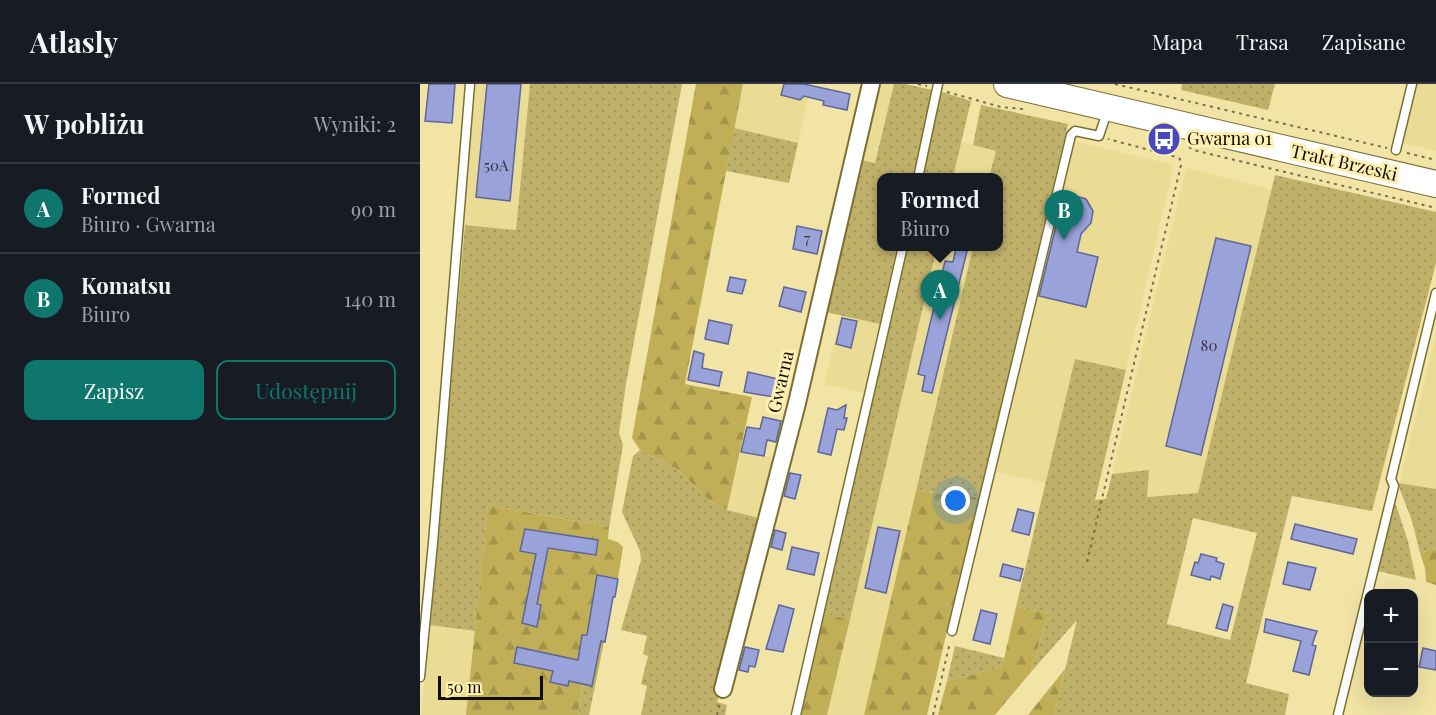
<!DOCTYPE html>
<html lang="pl">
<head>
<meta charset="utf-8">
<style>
  body { margin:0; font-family:"Playfair Display",serif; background:#242831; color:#f1f3f6 }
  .controls { position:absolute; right:18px; bottom:18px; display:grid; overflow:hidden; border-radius:12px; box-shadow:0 6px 24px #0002 }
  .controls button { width:54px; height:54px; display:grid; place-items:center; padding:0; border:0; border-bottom:2px solid #363941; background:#171b24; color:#f1f3f6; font:30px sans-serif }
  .scale { position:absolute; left:18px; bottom:15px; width:105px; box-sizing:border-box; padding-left:6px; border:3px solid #110c00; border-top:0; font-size:16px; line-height:21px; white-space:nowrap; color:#110c00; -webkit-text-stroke:4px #fff1b2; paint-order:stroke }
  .you { position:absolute; left:536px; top:417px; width:21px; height:21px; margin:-15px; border:4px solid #fff; border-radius:50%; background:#1a73e8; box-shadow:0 0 0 9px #1a73e833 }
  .badge { display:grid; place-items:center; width:39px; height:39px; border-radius:50%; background:#0f766e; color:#fff; font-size:20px; font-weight:700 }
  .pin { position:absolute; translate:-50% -50px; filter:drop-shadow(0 2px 3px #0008) }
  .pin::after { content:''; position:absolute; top:32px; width:21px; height:18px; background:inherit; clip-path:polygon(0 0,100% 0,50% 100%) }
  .popup { position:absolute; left:457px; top:89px; width:126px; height:78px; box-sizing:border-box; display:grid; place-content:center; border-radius:12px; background:#171b24; filter:drop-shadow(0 2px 4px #0005); font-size:20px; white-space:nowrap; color:#9ea1a6 }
  .popup b { font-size:22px; color:#f1f3f6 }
  .popup::after { content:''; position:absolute; left:50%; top:100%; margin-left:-12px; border:12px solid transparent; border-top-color:#171b24 }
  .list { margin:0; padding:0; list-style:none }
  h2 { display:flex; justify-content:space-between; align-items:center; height:78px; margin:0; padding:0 24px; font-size:26px }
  h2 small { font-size:20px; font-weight:400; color:#9ea1a6 }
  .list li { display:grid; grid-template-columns:39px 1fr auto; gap:18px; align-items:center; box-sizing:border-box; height:90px; padding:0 24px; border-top:2px solid #363941 }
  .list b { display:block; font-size:22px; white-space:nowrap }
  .list p { margin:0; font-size:20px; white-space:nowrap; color:#9ea1a6 }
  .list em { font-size:20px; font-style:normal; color:#9ea1a6 }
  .actions { display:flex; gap:12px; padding:18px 24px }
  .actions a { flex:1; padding:14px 0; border:2px solid #0f766e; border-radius:12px; text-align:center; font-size:21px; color:#0f766e }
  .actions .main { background:#0f766e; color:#fff }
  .map { position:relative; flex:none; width:1016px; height:631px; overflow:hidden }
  header { display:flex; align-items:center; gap:36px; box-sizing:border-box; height:84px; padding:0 30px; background:#171b24; border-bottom:2px solid #363941 }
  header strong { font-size:28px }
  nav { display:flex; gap:33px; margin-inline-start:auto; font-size:21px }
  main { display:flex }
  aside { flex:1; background:#171b24 }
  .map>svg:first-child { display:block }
  .built { fill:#ebdc95 }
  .grass { fill:url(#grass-dots); fill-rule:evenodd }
  .forest { fill:url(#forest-firs) }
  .building { fill:#9aa2da; stroke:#5e6598; stroke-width:1.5 }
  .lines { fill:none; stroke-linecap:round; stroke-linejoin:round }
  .lane-casing { stroke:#7c6f33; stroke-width:11 }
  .street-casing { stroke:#7c6f33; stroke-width:20 }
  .primary-casing { stroke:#7c6f33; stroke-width:28 }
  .path { stroke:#786f4c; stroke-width:2; stroke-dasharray:3 4.5; stroke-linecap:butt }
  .lane { stroke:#fff; stroke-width:8 }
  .street { stroke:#fff; stroke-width:16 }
  .primary { stroke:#fff; stroke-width:26 }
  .labels { text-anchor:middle; stroke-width:6; stroke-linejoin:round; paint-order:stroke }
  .number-label { font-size:15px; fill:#333236 }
  .poi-label { font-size:18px; fill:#110c00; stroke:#fff1b2; text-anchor:start }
  .street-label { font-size:18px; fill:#110c00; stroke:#fff1b2 }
</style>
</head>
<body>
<header>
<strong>Atlasly</strong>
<nav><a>Mapa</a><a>Trasa</a><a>Zapisane</a></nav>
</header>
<main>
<aside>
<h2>W pobliżu<small>Wyniki: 2</small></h2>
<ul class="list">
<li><span class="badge">A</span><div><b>Formed</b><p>Biuro · Gwarna</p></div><em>90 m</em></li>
<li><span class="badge">B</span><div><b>Komatsu</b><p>Biuro</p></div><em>140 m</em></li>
</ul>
<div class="actions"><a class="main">Zapisz</a><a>Udostępnij</a></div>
</aside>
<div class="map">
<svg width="1016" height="631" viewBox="0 0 1016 631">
  <defs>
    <pattern id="grass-dots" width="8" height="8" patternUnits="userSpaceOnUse" patternTransform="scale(1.5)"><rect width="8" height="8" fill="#c0b16a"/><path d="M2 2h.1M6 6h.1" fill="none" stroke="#a4975a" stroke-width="1.8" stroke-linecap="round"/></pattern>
    <pattern id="forest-firs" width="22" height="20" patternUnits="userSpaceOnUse" patternTransform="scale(1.5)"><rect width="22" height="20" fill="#c1af58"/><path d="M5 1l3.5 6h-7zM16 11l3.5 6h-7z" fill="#a5954b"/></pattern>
  </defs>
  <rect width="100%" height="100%" fill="#f1e4a5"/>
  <g class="built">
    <path d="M 55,0 L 110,0 L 96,146 L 45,141 Z"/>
    <path d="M 323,0 L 391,0 L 378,59 L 314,44 Z"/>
    <path d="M 455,0 L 474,0 L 455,79 L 437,75 Z"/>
    <path d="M 986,0 L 1016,0 L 1016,67 L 972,56 Z"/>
    <path d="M 655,57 L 754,81 L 706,286 L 655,275 L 626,399 L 576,388 L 616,211 Z"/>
    <path d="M 541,58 L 576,66 L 569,93 L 533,94 Z"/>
    <path d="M 766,84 L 853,106 L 778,409 L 727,413 L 692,390 Z"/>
    <path d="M 517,163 L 553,163 L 444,631 L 407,631 Z"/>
    <path d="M 421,231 L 460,240 L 444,309 L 404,300 Z"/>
    <path d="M 1016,250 L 1016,405 L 979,399 Z"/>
    <path d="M 321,368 L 356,374 L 343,435 L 307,426 Z"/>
    <path d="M 10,541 L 55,547 L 46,631 L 1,631 Z"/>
  </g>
  <g class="grass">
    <path d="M 110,0 L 262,0 L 206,300 L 199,349 L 203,361 L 189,443 L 68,421 L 55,547 L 10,541 L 45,141 L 96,146 Z"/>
    <path d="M 474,0 L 485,0 L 513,6 L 493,93 L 462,94 L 462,162 L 477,163 L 460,240 L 401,227 L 437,75 L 455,79 Z"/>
    <path d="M 762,0 L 855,0 L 848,26 L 761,6 Z"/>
    <path d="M 522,8 L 551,17 L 533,93 L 502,93 Z"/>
    <path d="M 561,21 L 648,40 L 559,413 L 496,407 L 553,163 L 578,162 L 578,94 L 569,93 L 576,67 L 553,61 Z"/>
    <path d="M 314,44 L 378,59 L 369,99 L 306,87 Z"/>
    <path d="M 855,91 L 1016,128 L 1016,179 L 952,427 L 872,412 L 826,599 L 869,610 L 865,631 L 634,631 L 657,536 L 611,588 L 628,529 L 596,523 L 655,275 L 706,286 L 675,416 L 686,415 L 692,390 L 729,386 L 727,413 L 778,409 ZM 773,434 L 837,449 L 810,556 L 747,540 Z"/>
    <path d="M 487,163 L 517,163 L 430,535 L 403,530 Z"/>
    <path d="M 220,366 L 257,385 L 290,417 L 307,426 L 343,435 L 297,618 L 307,621 L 305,631 L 221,631 L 227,602 L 221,600 L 228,572 L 223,570 L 227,552 L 201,546 L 221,476 L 220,467 L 202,428 L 213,372 Z"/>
    <path d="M 979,399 L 1016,405 L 1016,464 L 1000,469 L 992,437 L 979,403 Z"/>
    <path d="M 975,418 L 988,457 L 996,496 L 958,487 Z"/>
    <path d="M 535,562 L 584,574 L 582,583 L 527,597 Z"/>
    <path d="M 163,600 L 175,602 L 169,631 L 158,631 Z"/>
  </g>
  <g class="forest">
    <path d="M 276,0 L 323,0 L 265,300 L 332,313 L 307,426 L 290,417 L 257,385 L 220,366 L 212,354 Z"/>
    <path d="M 496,407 L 559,413 L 507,631 L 444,631 Z"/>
    <path d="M 68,421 L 189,443 L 188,455 L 198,458 L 203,463 L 195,513 L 193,513 L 175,602 L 163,600 L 158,631 L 46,631 Z"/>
    <path d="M 1016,464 L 1016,501 L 1006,498 L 1005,484 L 1000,469 Z"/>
    <path d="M 596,523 L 628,529 L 611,588 L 575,631 L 518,631 L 527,597 L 582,583 Z"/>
    <path d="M 403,530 L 430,535 L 407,631 L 380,631 Z"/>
    <path d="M 645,585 L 634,631 L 608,631 Z"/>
  </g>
  <g class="building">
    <path d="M 9,0 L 35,0 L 32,39 L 5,37 Z"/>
    <path d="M 67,0 L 101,0 L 90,117 L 56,113 Z"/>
    <path d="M 364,0 L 384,0 L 430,10 L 427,26 L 403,21 L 404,17 L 384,12 L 380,16 L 361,11 Z"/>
    <path d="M 644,109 L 666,115 L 673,127 L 671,139 L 661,150 L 657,168 L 678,173 L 666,223 L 619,212 Z"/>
    <path d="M 377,142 L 402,147 L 397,170 L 373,165 Z"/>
    <path d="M 796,154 L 831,162 L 781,371 L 746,362 Z"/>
    <path d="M 536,164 L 547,167 L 512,309 L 502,307 L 505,292 L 498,290 L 525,177 L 533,178 Z"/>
    <path d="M 310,193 L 326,196 L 322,210 L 307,207 Z"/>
    <path d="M 364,203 L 386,208 L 381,228 L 359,222 Z"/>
    <path d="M 422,234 L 437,237 L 431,264 L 416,260 Z"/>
    <path d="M 289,236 L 312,241 L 308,260 L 285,255 Z"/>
    <path d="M 274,267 L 284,270 L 282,284 L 302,288 L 299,302 L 268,296 Z"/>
    <path d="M 328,288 L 362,296 L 359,314 L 324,308 Z"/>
    <path d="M 426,321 L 424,334 L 427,334 L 424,346 L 417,345 L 411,371 L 398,368 L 408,324 L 417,326 Z"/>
    <path d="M 343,333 L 361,337 L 356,358 L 347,356 L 344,372 L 321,368 L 327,343 L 340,345 Z"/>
    <path d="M 370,389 L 381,391 L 375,415 L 364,412 Z"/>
    <path d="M 598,425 L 614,429 L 609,451 L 592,447 Z"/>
    <path d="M 875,440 L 937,455 L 933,470 L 871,455 Z"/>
    <path d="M 458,443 L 480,447 L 466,509 L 445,504 Z"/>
    <path d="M 105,445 L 178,456 L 176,471 L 128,464 L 117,520 L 121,521 L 117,543 L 102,539 L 116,470 L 100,467 Z"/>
    <path d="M 355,446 L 366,449 L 362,466 L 351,463 Z"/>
    <path d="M 372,463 L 399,469 L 394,491 L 367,485 Z"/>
    <path d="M 781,470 L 797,474 L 796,477 L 804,480 L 800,495 L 791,492 L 790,496 L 771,491 L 775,478 L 778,479 Z"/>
    <path d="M 868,478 L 896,484 L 890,506 L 863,500 Z"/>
    <path d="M 583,480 L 603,485 L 600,497 L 580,492 Z"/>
    <path d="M 177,491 L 198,495 L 195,513 L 193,513 L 185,558 L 181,557 L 172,602 L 149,597 L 148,602 L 130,598 L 133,587 L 94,579 L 97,563 L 158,576 L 162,551 L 167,551 Z"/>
    <path d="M 803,520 L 813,523 L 807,547 L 796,544 Z"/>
    <path d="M 359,521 L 374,525 L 363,568 L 346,565 Z"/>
    <path d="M 561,526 L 577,530 L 570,560 L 553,556 Z"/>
    <path d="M 846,535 L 897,547 L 892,561 L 896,562 L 889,591 L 873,587 L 881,557 L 844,548 Z"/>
    <path d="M 325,563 L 339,566 L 335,583 L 329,582 L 328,588 L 319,586 Z"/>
    <path d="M 1003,564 L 1016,567 L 1016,586 L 999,583 Z"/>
  </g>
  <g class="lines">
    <defs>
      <g id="lane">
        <path d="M 976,66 L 992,0"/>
        <path d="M 498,94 L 518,0"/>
        <path d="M 532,547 L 651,51 L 655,47 L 679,52 L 688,25"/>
        <path d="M 0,593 L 13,459 L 50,0"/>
        <path d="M 376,631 L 483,162"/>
        <path d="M 918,631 L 974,402 L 971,395 L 1016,209"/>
      </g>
      <path id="street" d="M 303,605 L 377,319 L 451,0"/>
      <path id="primary" d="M 587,0 L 1016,100"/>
    </defs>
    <use href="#lane" class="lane-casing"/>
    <use href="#street" class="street-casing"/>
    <use href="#primary" class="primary-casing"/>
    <g class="path">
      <path d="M 498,0 L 507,2"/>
      <path d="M 695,0 L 967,64"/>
      <path d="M 527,8 L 581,23 L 603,25"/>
      <path d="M 769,63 L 773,66 L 1016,124"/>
      <path d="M 987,69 L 1016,76"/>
      <path d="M 667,478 L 761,81 L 760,75 L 756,73 L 688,55"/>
      <path d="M 297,631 L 300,619"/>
      <path d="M 513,631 L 530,558"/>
    </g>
    <use href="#lane" class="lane"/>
    <use href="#street" class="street"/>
    <use href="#primary" class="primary"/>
  </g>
  <defs>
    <symbol id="bus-disc" viewBox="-11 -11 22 22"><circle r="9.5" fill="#4a48be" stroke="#fff1b2"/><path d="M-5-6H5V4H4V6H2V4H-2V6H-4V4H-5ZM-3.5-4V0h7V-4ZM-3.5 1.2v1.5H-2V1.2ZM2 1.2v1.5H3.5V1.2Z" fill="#fff"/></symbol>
  </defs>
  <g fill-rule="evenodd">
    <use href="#bus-disc" x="725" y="36" width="38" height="38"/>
  </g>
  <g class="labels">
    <g class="number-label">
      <text x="76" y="87">50A</text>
      <text x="387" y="160">7</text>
      <text x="789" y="267">80</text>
    </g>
    <g class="poi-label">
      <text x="767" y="61">Gwarna 01</text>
    </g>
    <g class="street-label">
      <text transform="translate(924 79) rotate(13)" y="6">Trakt Brzeski</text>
      <text transform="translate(361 298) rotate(-77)" y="6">Gwarna</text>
    </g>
  </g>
</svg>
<div class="controls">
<button>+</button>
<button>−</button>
</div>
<div class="scale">50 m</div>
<div class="you"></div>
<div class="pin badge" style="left:520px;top:236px">A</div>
<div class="popup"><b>Formed</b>Biuro</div>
<div class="pin badge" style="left:644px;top:156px">B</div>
</div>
</main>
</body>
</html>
